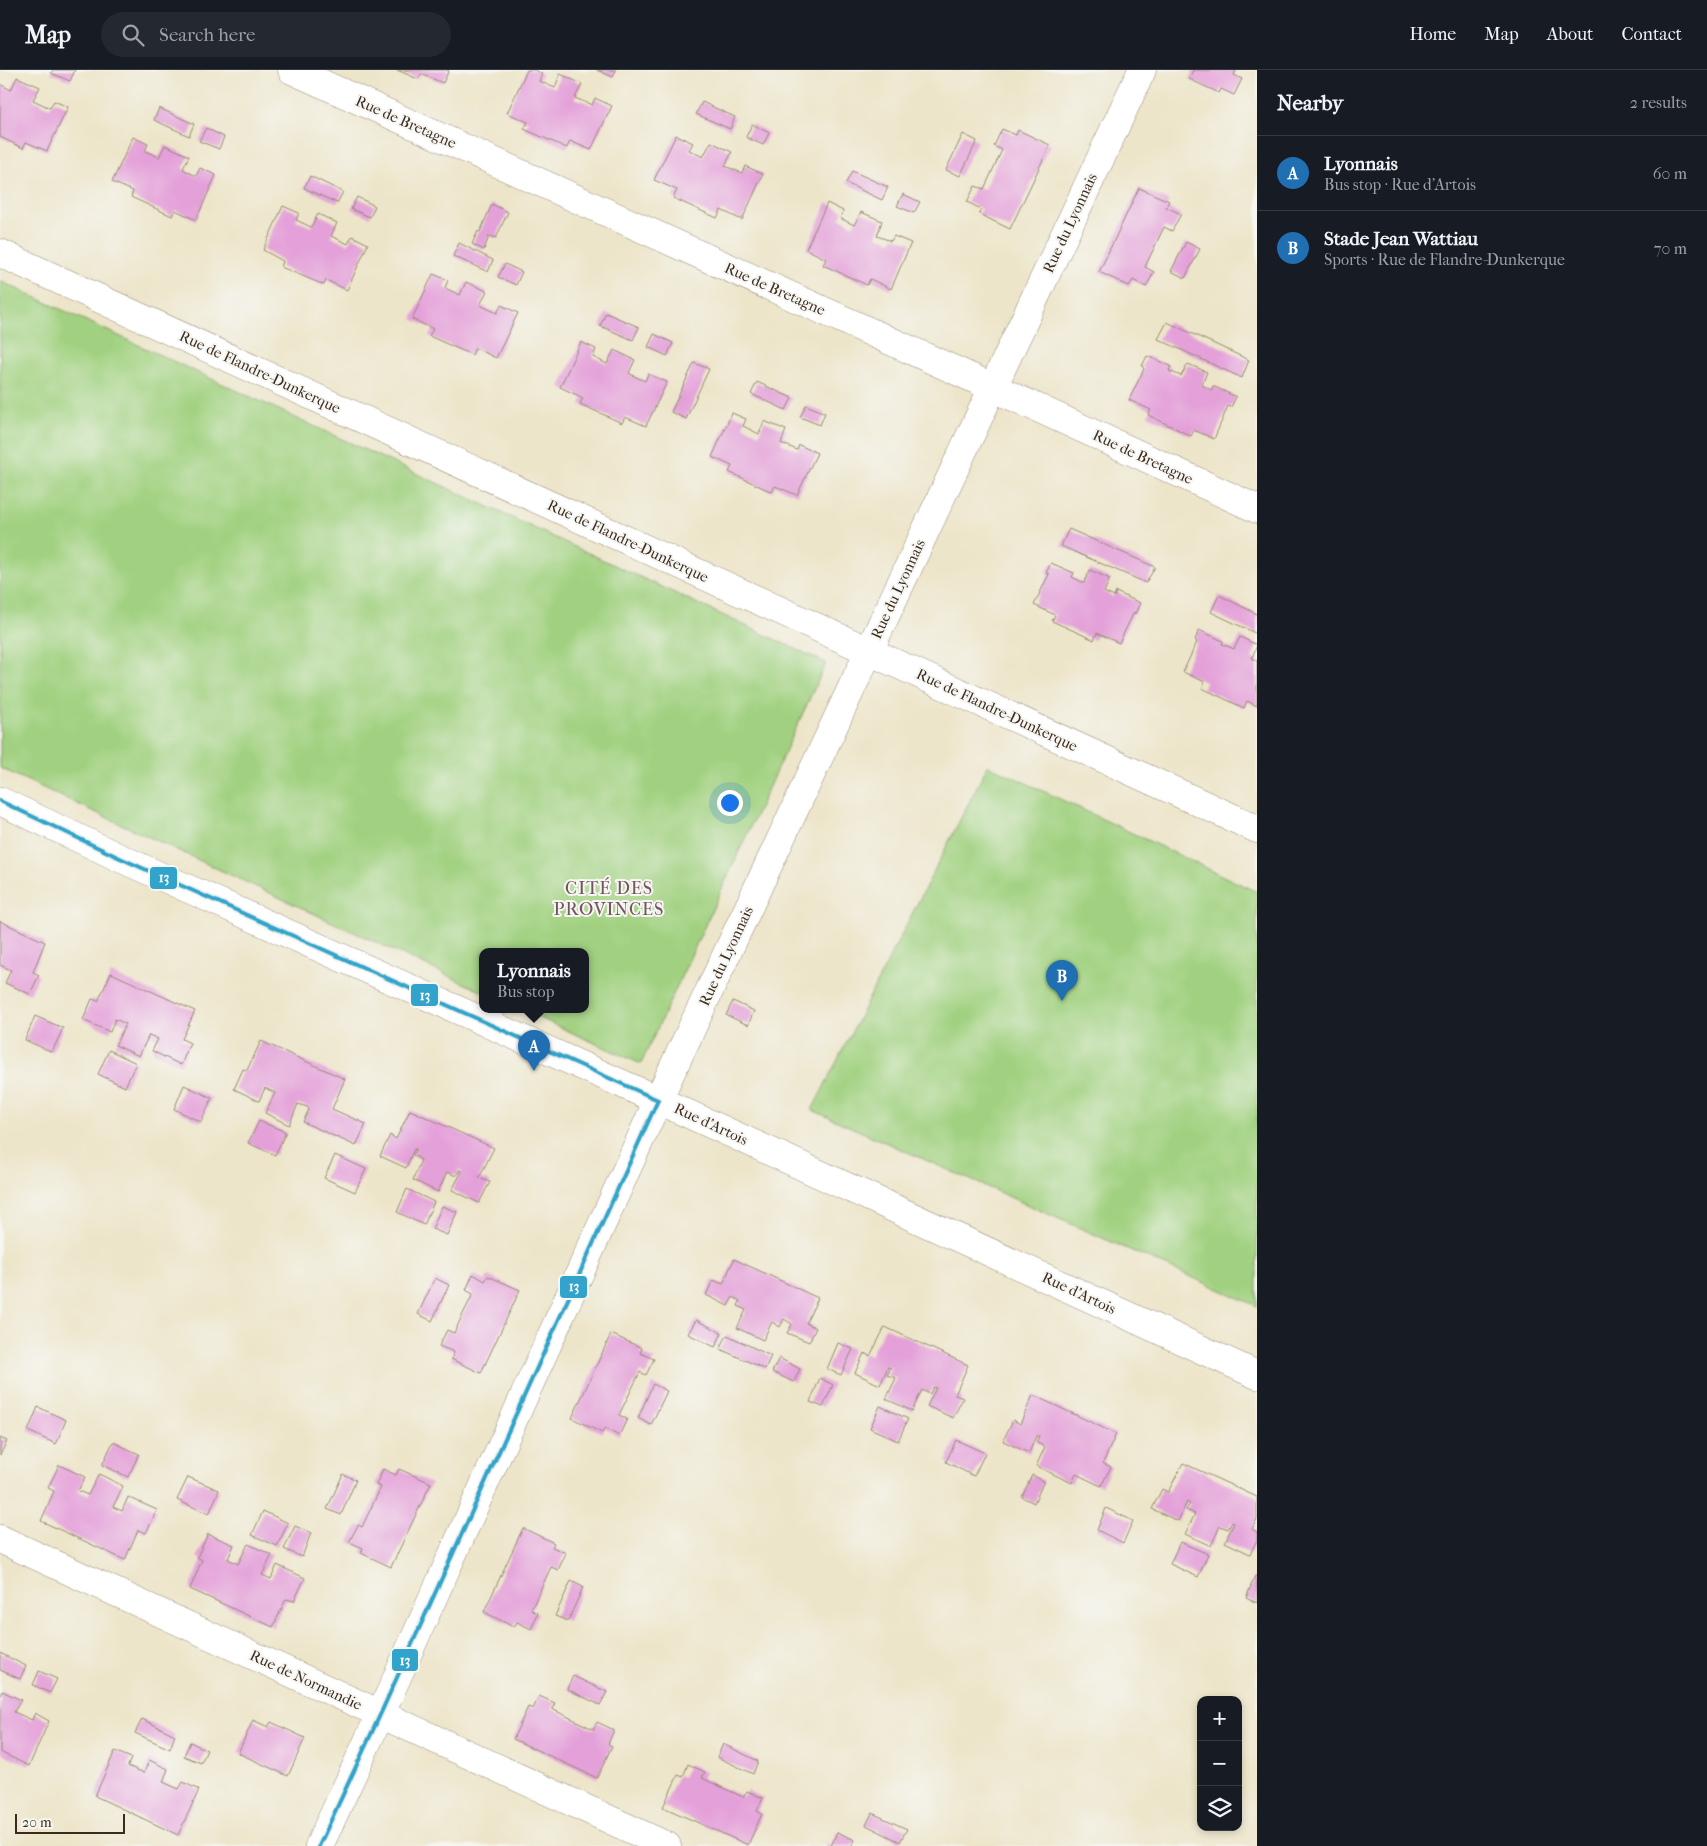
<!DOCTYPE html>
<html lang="en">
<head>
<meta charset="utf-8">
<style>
  body { margin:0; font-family:"IM FELL French Canon",serif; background:#242831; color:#f1f3f6 }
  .controls { position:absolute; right:15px; bottom:15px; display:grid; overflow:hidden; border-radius:10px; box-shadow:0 2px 8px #0003 }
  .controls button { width:45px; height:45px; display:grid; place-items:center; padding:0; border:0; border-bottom:1px solid #363941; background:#171b24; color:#f1f3f6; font:25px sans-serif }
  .scale { position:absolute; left:15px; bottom:12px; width:110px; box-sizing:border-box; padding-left:5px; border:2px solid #3b2a1e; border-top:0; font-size:14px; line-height:18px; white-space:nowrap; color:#3b2a1e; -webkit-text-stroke:4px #f6f6f2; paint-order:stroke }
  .you { position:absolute; left:729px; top:732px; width:18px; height:18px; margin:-12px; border:4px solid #fff; border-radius:50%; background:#1a73e8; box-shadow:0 0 0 8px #1a73e833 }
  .badge { display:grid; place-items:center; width:32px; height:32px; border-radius:50%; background:#1f6fb2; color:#fff; font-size:16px; font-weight:700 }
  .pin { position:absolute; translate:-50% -41px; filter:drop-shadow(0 1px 2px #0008) }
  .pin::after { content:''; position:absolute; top:26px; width:18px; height:15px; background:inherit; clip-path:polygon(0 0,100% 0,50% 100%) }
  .popup { position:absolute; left:479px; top:878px; width:110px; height:65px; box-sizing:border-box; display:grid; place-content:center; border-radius:10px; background:#171b24; filter:drop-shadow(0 1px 4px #0005); font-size:16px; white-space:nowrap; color:#9ea1a6 }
  .popup b { font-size:19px; color:#f1f3f6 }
  .popup::after { content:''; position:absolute; left:50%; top:100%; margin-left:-10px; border:10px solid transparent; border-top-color:#171b24 }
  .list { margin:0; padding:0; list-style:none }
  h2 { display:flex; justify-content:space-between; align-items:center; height:65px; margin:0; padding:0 20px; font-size:21px }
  h2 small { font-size:16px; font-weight:400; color:#9ea1a6 }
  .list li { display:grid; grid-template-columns:32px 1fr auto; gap:15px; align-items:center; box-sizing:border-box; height:75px; padding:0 20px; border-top:1px solid #363941 }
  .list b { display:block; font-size:19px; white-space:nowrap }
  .list p { margin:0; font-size:16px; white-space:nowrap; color:#9ea1a6 }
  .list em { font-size:16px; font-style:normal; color:#9ea1a6 }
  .icon { flex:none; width:28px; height:28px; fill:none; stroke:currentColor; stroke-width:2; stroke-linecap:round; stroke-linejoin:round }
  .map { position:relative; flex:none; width:1257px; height:1776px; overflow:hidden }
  header { display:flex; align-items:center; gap:30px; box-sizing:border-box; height:70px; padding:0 25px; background:#171b24; border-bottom:1px solid #363941 }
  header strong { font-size:24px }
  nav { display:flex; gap:28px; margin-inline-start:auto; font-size:18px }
  .search { width:350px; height:45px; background:#242831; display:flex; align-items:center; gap:12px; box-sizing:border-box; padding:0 18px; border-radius:28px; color:#9ea1a6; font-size:19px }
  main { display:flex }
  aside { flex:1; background:#171b24 }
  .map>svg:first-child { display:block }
  .green { fill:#a1d180; stroke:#6e7e4f }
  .building { fill:#e4a1d9 }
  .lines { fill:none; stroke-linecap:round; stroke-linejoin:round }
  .street-casing { stroke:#948874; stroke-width:29 }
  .street { stroke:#fff; stroke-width:28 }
  .bus-1-casing { stroke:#f6f6f2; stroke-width:8 }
  .bus-1 { stroke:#32a3ca; stroke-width:4 }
  .labels { text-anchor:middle; stroke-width:4; stroke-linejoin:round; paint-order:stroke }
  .street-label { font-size:15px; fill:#3b2a1e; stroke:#f6f6f2 }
  .quarter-label { font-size:18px; letter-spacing:1px; fill:#76545f; stroke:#f6f6f2 }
  .line-badge { stroke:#f6f6f2; stroke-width:2 }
  .badge-label { font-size:14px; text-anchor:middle; font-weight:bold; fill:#fff }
</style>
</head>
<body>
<header>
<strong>Map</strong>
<div class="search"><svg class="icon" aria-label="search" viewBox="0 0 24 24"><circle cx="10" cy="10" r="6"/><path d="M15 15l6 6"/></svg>Search here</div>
<nav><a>Home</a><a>Map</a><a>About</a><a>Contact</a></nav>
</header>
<main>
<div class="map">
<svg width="1257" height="1776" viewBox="0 0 1257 1776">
  <rect width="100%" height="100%" fill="#f6f6f2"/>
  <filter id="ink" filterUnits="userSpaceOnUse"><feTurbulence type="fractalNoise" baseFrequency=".02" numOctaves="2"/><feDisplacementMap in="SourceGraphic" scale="10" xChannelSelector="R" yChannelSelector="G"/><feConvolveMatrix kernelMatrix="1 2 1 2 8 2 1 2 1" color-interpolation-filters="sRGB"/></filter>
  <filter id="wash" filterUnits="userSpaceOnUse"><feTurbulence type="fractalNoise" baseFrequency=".0096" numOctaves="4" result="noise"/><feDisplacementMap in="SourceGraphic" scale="20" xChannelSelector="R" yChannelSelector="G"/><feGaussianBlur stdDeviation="1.12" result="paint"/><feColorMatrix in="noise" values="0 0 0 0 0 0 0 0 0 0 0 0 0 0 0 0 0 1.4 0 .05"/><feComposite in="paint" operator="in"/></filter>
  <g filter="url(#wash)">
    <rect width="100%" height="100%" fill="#ede5c9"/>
    <g class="green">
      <path d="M 0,211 L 826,593 L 641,994 L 522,940 L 585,940 L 585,882 L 483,882 L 483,922 L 0,698 Z"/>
      <path d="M 988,695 L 1257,822 L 1257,1236 L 812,1040 Z"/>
    </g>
    <g id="blocks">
      <g class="building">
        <path d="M 53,0 L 75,0 L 70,11 L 51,3 Z"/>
        <path d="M 397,0 L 449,0 L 443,13 L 421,4 L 418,9 Z"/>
        <path d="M 527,0 L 535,0 L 542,4 L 539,11 L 555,18 L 560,4 L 582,14 L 575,28 L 592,35 L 595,28 L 612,36 L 591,80 L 570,71 L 567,78 L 524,59 L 528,52 L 507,43 Z"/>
        <path d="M 597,0 L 616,0 L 613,7 Z"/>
        <path d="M 1193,0 L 1236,0 L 1234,5 L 1242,9 L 1234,25 L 1221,19 L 1219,23 L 1189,9 Z"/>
        <path d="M 17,7 L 40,17 L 33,30 L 50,38 L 54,31 L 68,37 L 47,81 L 26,72 L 23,78 L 0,67 L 0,14 L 11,20 Z"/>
        <path d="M 702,32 L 735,47 L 730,59 L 696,44 Z"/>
        <path d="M 159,38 L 194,54 L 189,66 L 154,50 Z"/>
        <path d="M 752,54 L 769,63 L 763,75 L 746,67 Z"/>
        <path d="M 206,58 L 224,67 L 219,79 L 199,71 Z"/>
        <path d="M 1002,59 L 1016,65 L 1018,60 L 1050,75 L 1010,159 L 979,144 L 981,139 L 967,132 L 975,116 L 984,119 L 1002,80 L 994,76 Z"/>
        <path d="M 963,64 L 977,71 L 960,106 L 946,100 Z"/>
        <path d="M 676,65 L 693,73 L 689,80 L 703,87 L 711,72 L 732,82 L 725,96 L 742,103 L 745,96 L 763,104 L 742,150 L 721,140 L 717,148 L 673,128 L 677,120 L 654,110 Z"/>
        <path d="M 133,67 L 148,74 L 145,81 L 159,87 L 165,75 L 189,86 L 183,99 L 196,106 L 200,98 L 216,105 L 196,150 L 175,140 L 172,146 L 131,127 L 133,121 L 112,112 Z"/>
        <path d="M 852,101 L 888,117 L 882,130 L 846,113 Z"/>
        <path d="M 310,106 L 343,122 L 337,133 L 304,118 Z"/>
        <path d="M 1139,118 L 1169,131 L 1166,137 L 1181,144 L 1172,161 L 1164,157 L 1145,197 L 1154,202 L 1146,217 L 1133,210 L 1129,216 L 1099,202 Z"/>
        <path d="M 903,124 L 920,132 L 914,143 L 897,136 Z"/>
        <path d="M 357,127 L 375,136 L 370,147 L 351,139 Z"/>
        <path d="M 827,133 L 843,141 L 840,148 L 854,155 L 861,142 L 882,151 L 877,166 L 891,171 L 894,166 L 911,173 L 891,219 L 870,209 L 867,215 L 823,195 L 826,189 L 806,179 Z"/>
        <path d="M 492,134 L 508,142 L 496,168 L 489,166 L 484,180 L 472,174 L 478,161 L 480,162 Z"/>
        <path d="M 283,136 L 299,143 L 296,150 L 311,157 L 318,144 L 337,153 L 331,166 L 348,174 L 352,166 L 368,174 L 347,220 L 326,210 L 324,215 L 281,197 L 283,191 L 263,180 Z"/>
        <path d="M 1186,172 L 1200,179 L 1185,208 L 1171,201 Z"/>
        <path d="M 459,173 L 493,190 L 488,202 L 453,186 Z"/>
        <path d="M 505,194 L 522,202 L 516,215 L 498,207 Z"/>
        <path d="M 433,204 L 448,210 L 445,218 L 460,225 L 466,212 L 487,221 L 480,235 L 497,243 L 501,235 L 518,243 L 496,288 L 475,278 L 472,285 L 429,266 L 433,259 L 412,249 Z"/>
        <path d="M 606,243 L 639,257 L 633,270 L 600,256 Z"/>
        <path d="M 1167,252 L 1249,290 L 1242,308 L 1158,269 Z"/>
        <path d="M 654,264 L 673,273 L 667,286 L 648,277 Z"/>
        <path d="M 581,272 L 596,279 L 593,287 L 607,294 L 614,280 L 635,290 L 629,303 L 634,306 L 645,311 L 648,304 L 667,312 L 646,356 L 625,347 L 622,353 L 580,334 L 583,328 L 560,317 Z"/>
        <path d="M 1147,286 L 1171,296 L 1169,301 L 1181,306 L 1188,294 L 1207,302 L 1202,315 L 1211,320 L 1213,316 L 1236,327 L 1231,337 L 1228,336 L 1214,369 L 1194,360 L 1191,366 L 1148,345 L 1151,340 L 1129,330 L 1144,299 L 1142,296 Z"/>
        <path d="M 694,293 L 709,299 L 686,349 L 671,342 Z"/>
        <path d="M 757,312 L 792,328 L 786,340 L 751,324 Z"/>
        <path d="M 806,335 L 825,343 L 820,355 L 800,347 Z"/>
        <path d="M 732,343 L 746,349 L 743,356 L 759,364 L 764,351 L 786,360 L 781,373 L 797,380 L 799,375 L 817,383 L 797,425 L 775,416 L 772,422 L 729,402 L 732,396 L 712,387 Z"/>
        <path d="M 1069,459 L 1155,497 L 1146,513 L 1061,476 Z"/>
        <path d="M 1051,493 L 1074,503 L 1072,507 L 1084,513 L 1090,500 L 1110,509 L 1104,522 L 1114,527 L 1116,522 L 1140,533 L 1135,544 L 1134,542 L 1119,573 L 1097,563 L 1094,570 L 1052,551 L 1055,545 L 1034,535 L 1049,504 L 1046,503 Z"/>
        <path d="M 1219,525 L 1257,544 L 1257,564 L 1211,542 Z"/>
        <path d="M 1199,560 L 1223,571 L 1222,574 L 1234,579 L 1240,567 L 1257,575 L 1252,588 L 1257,591 L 1257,636 L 1247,631 L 1244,638 L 1202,618 L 1205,612 L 1183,602 L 1197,572 L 1195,570 Z"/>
        <path d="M 0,851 L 45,872 L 33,902 L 39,905 L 30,924 L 5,913 L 11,900 L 0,895 Z"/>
        <path d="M 111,903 L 195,941 L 182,969 L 190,973 L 181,995 L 152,981 L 158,969 L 149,965 L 139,986 L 115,975 L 126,954 L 115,949 L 110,962 L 83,950 L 92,929 L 98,931 Z"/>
        <path d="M 733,931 L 754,941 L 748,955 L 726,945 Z"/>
        <path d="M 35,946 L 63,958 L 52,982 L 25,970 Z"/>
        <path d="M 261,971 L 345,1009 L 332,1039 L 366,1054 L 356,1076 L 303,1052 L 309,1039 L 307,1037 L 298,1034 L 289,1055 L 265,1043 L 275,1023 L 265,1018 L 259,1031 L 234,1019 L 243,999 L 247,1000 Z"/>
        <path d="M 109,980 L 136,993 L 125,1017 L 98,1004 Z"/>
        <path d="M 184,1015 L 212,1028 L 201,1052 L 174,1039 Z"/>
        <path d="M 410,1040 L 494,1078 L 479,1108 L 490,1112 L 479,1133 L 452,1120 L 462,1101 L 459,1100 L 456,1106 L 447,1102 L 438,1122 L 413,1110 L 421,1090 L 413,1085 L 416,1079 L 414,1079 L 406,1098 L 380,1086 L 390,1065 L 396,1069 Z"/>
        <path d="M 259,1051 L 286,1062 L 275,1085 L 248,1073 Z"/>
        <path d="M 335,1085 L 366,1099 L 355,1122 L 324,1108 Z"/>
        <path d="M 407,1119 L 434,1132 L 424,1155 L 397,1142 Z"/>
        <path d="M 442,1136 L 457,1142 L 447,1165 L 432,1159 Z"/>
        <path d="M 734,1189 L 818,1228 L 806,1253 L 816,1258 L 809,1272 L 787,1263 L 792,1254 L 784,1249 L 780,1257 L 772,1252 L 763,1270 L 737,1258 L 746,1240 L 738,1236 L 740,1231 L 733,1227 L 728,1236 L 706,1225 L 713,1210 L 723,1214 Z"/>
        <path d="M 473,1204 L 485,1211 L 488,1206 L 520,1220 L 481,1303 L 451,1289 L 454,1282 L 439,1276 L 447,1260 L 454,1263 L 463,1244 L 473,1224 L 466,1220 Z"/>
        <path d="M 435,1208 L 449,1215 L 432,1251 L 418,1244 Z"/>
        <path d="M 696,1250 L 722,1263 L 715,1277 L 688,1264 Z"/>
        <path d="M 885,1257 L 968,1295 L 955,1325 L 963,1328 L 953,1348 L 927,1336 L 936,1318 L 933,1317 L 930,1324 L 922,1320 L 912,1341 L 886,1329 L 896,1308 L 887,1305 L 891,1298 L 888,1297 L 880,1315 L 855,1303 L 864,1283 L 870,1286 Z"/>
        <path d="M 611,1264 L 642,1278 L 640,1283 L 654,1289 L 646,1305 L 640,1302 L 619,1345 L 627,1349 L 619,1366 L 605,1358 L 602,1363 L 572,1348 Z"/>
        <path d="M 727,1265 L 771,1286 L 765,1299 L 720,1279 Z"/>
        <path d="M 838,1273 L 853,1279 L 841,1305 L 827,1299 Z"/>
        <path d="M 779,1288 L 800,1299 L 794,1312 L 772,1302 Z"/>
        <path d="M 820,1308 L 833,1315 L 823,1337 L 810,1332 Z"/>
        <path d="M 653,1314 L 667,1321 L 651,1355 L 638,1348 Z"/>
        <path d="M 1033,1325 L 1116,1364 L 1103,1393 L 1111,1397 L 1101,1416 L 1076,1404 L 1072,1413 L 1036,1396 L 1045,1377 L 1036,1372 L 1039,1366 L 1036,1366 L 1029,1383 L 1003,1371 L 1013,1350 L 1020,1354 Z"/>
        <path d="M 880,1336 L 908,1349 L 898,1371 L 870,1358 Z"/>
        <path d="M 38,1337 L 66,1350 L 56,1374 L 28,1361 Z"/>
        <path d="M 0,1368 L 7,1371 L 0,1385 Z"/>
        <path d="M 956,1370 L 985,1383 L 974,1406 L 946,1392 Z"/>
        <path d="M 113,1372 L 139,1384 L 128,1407 L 102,1395 Z"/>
        <path d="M 1183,1393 L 1257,1427 L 1257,1449 L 1252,1459 L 1257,1462 L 1257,1470 L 1250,1484 L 1225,1472 L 1234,1453 L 1232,1452 L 1228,1459 L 1220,1456 L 1211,1476 L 1185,1464 L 1195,1444 L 1186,1440 L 1190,1434 L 1187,1432 L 1178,1451 L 1152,1439 L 1162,1419 L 1168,1422 Z"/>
        <path d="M 59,1395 L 85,1407 L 78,1421 L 88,1425 L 99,1404 L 123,1416 L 113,1437 L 122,1441 L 128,1427 L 157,1440 L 146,1463 L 138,1460 L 125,1490 L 41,1451 L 54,1421 L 48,1418 Z"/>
        <path d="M 383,1399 L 396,1405 L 399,1399 L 431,1413 L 391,1497 L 361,1483 L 363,1478 L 349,1472 L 358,1455 L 362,1457 L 381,1417 L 376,1415 Z"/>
        <path d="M 343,1404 L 356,1410 L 341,1445 L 327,1439 Z"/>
        <path d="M 1032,1405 L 1044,1411 L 1034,1433 L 1022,1427 Z"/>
        <path d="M 188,1407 L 219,1420 L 209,1444 L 177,1430 Z"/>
        <path d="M 1106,1438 L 1133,1451 L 1123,1473 L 1097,1460 Z"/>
        <path d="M 263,1441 L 288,1453 L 277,1476 L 252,1465 Z"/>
        <path d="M 295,1456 L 311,1463 L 302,1487 L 284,1479 Z"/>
        <path d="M 523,1458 L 554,1473 L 552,1477 L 566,1483 L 558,1500 L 551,1497 L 531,1540 L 538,1543 L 531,1559 L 517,1552 L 514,1557 L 484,1542 Z"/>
        <path d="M 208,1464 L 234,1475 L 228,1489 L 238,1494 L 248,1474 L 272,1485 L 262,1505 L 271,1509 L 277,1495 L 305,1508 L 294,1531 L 286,1529 L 273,1557 L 190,1519 L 202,1490 L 197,1487 Z"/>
        <path d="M 1180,1472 L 1208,1484 L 1198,1507 L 1170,1494 Z"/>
        <path d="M 1255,1506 L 1257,1507 L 1257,1533 L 1246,1528 Z"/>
        <path d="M 571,1511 L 583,1517 L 568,1551 L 555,1546 Z"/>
        <path d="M 0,1583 L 26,1596 L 20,1609 L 0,1600 Z"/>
        <path d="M 39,1601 L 57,1609 L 50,1623 L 33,1615 Z"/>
        <path d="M 573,1606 L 607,1622 L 600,1635 L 567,1619 Z"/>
        <path d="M 2,1621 L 21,1630 L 14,1642 L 32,1650 L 35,1643 L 49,1651 L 29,1696 L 0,1682 L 0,1626 Z"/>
        <path d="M 539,1626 L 555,1633 L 552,1639 L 593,1659 L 597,1652 L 614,1660 L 608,1674 L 612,1676 L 597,1708 L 513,1669 L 528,1637 L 533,1639 Z"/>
        <path d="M 142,1649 L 175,1665 L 170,1679 L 135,1663 Z"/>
        <path d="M 253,1650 L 268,1657 L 271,1652 L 305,1668 L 288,1706 L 238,1683 Z"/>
        <path d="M 190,1672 L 207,1680 L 201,1693 L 184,1686 Z"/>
        <path d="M 723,1674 L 758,1691 L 753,1704 L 717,1687 Z"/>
        <path d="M 115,1681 L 131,1688 L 128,1696 L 144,1703 L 149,1690 L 168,1699 L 163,1712 L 179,1719 L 183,1712 L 199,1720 L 178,1765 L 95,1726 Z"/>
        <path d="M 688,1694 L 705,1702 L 702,1708 L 743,1727 L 747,1721 L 763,1728 L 757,1741 L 762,1744 L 748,1775 L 663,1737 L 678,1705 L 683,1707 Z"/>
        <path d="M 872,1743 L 907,1759 L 900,1772 L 866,1755 Z"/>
        <path d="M 837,1762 L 855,1770 L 852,1776 L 826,1776 L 827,1774 L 831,1776 Z"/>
      </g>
    </g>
  </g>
  <g filter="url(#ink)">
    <use href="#blocks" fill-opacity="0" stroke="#948874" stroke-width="1"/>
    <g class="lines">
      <defs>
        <g id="street">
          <path d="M 292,0 L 992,317 L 1257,439"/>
          <path d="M 0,183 L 1257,759"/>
          <path d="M 0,731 L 120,788 L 658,1030 L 1257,1305"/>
          <path d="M 0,1469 L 667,1776"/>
          <path d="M 319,1776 L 380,1645 L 658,1030 L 1142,0"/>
        </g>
      </defs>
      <use href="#street" class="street-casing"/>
      <use href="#street" class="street"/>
      <defs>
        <g id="bus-1">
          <path d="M 0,731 L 120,788 L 658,1030"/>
          <path d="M 319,1776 L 380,1645 L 658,1030"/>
        </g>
      </defs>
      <use href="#bus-1" class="bus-1-casing"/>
      <use href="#bus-1" class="bus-1"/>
    </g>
  </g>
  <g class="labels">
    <g class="street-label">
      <text transform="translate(406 52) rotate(24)" y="5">Rue de Bretagne</text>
      <text transform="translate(1070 153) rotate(-65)" y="5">Rue du Lyonnais</text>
      <text transform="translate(775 219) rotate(24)" y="5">Rue de Bretagne</text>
      <text transform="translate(260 302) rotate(25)" y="5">Rue de Flandre-Dunkerque</text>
      <text transform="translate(1143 387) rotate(25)" y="5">Rue de Bretagne</text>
      <text transform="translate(628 471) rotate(25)" y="5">Rue de Flandre-Dunkerque</text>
      <text transform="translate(898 519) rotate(-65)" y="5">Rue du Lyonnais</text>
      <text transform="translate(997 640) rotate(25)" y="5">Rue de Flandre-Dunkerque</text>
      <text transform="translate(726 886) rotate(-65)" y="5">Rue du Lyonnais</text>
      <text transform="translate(711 1054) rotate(25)" y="5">Rue d'Artois</text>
      <text transform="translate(1079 1223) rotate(25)" y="5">Rue d'Artois</text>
      <text transform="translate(306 1610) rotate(25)" y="5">Rue de Normandie</text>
    </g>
    <g class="quarter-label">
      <text x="609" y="824">CITÉ DES<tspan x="609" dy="21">PROVINCES</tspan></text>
    </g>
  </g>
  <g class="line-badge">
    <rect x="149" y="796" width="29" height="24" rx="5" fill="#32a3ca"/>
    <rect x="410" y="913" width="29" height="24" rx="5" fill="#32a3ca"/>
    <rect x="559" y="1205" width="29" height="24" rx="5" fill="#32a3ca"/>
    <rect x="391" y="1578" width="28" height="24" rx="5" fill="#32a3ca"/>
  </g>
  <g class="badge-label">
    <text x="164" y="812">13</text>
    <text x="425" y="930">13</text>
    <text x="574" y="1221">13</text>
    <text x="405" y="1595">13</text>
  </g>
</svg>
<div class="controls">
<button>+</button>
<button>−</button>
<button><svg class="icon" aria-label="layers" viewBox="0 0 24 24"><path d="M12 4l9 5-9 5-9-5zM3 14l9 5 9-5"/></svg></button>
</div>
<div class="scale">20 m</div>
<div class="you"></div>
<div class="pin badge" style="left:534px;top:1001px">A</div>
<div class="popup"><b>Lyonnais</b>Bus stop</div>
<div class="pin badge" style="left:1062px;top:931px">B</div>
</div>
<aside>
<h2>Nearby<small>2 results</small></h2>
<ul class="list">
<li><span class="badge">A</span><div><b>Lyonnais</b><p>Bus stop · Rue d'Artois</p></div><em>60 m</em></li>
<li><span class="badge">B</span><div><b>Stade Jean Wattiau</b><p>Sports · Rue de Flandre-Dunkerque</p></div><em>70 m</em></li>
</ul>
</aside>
</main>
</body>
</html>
